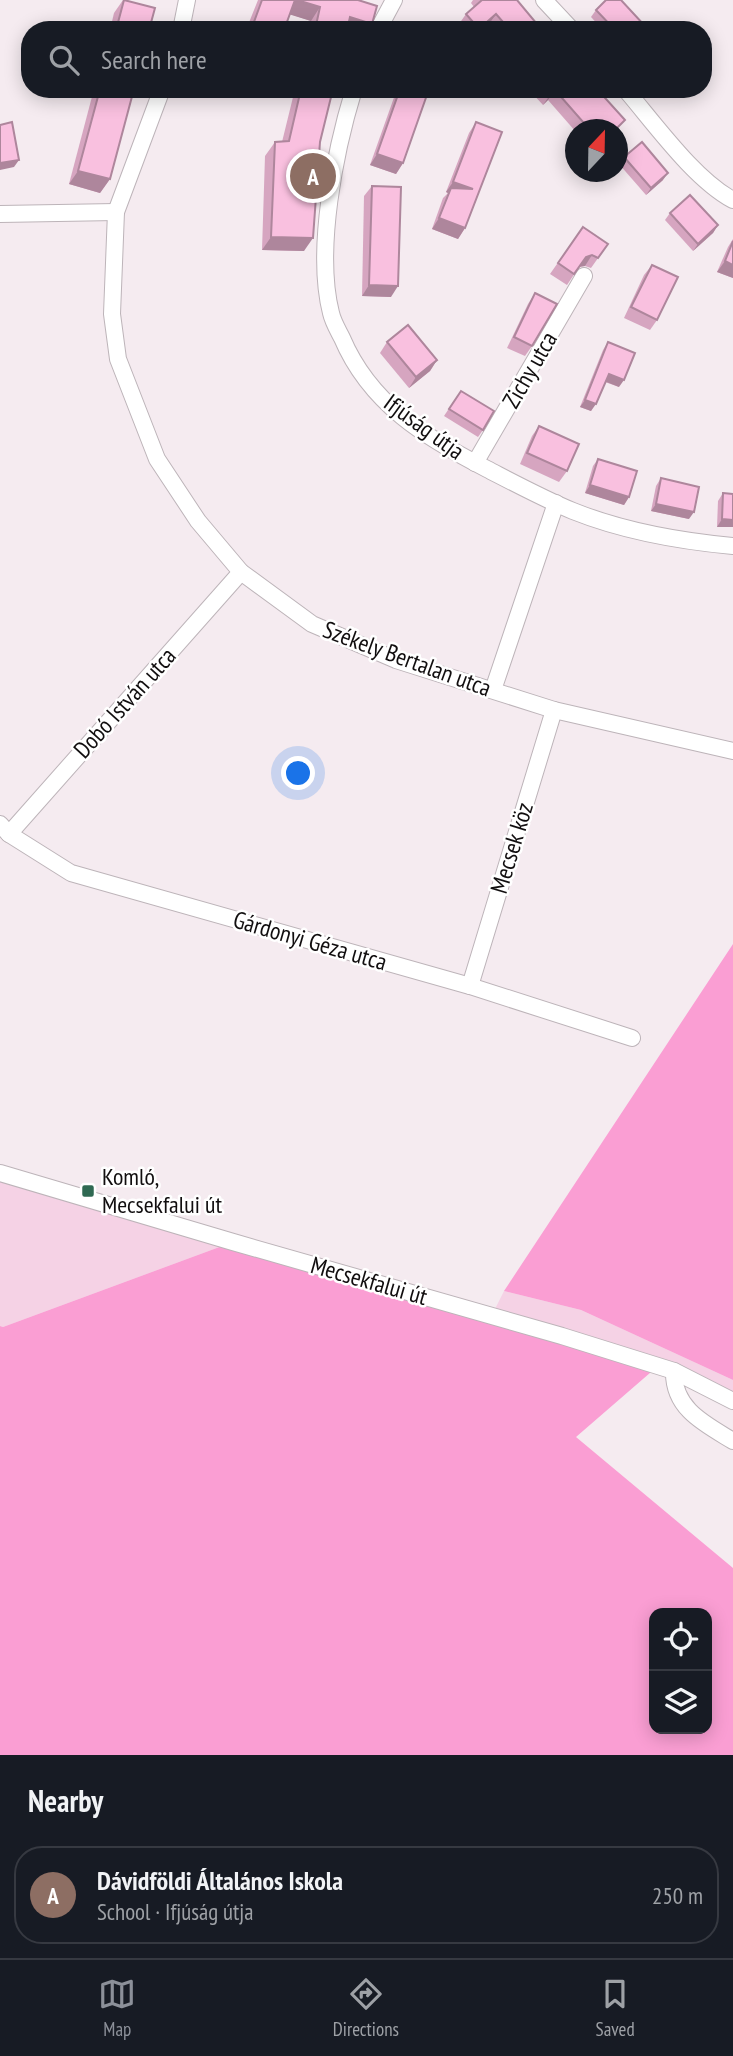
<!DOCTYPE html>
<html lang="en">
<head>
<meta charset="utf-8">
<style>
  body { margin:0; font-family:"PT Sans Narrow",sans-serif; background:#242831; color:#f1f3f6 }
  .controls { position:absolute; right:21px; bottom:21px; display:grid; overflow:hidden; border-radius:14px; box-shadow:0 4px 18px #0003 }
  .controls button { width:63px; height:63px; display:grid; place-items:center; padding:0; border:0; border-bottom:2px solid #363941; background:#171b24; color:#f1f3f6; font:35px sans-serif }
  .compass { position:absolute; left:565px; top:119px; width:63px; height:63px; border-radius:50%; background:#171b24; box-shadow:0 4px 18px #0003; rotate:22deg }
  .you { position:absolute; left:299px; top:774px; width:24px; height:24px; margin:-18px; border:5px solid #fff; border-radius:50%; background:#1a73e8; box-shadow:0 0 0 10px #1a73e833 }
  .badge { display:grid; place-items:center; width:46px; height:46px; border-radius:50%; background:#8c9099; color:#fff; font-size:23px; font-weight:700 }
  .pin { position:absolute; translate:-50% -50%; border:4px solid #fff; box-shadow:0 2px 7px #0006 }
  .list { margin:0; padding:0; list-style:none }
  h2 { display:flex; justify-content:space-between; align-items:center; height:91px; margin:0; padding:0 28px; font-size:30px }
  h2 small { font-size:23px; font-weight:400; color:#9ea1a6 }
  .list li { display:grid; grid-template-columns:46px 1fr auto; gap:21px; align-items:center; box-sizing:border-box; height:98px; margin:0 14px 14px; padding:0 14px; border:2px solid #363941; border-radius:28px }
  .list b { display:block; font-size:26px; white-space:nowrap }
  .list p { margin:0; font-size:23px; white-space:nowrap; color:#9ea1a6 }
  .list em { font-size:23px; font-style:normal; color:#9ea1a6 }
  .icon { flex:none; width:38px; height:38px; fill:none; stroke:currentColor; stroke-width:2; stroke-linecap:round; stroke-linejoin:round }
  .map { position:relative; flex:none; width:733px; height:1755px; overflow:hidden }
  .search { position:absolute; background:#171b24; box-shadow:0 4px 18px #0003; left:21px; right:21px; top:21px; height:77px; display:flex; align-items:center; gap:18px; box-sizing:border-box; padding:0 24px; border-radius:28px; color:#9ea1a6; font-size:26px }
  .sheet { height:203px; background:#171b24 }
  nav { display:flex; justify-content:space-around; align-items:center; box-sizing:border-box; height:98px; border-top:2px solid #363941; background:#171b24; font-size:19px; color:#9ea1a6 }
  nav a { display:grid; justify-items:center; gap:4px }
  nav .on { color:#8c9099 }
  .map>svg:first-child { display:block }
  .green { fill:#f5d2e5 }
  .forest { fill:#fa9ed3; fill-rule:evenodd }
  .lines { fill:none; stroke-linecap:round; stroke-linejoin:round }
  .minor-casing { stroke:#bdb4b9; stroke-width:18 }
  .minor { stroke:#fff; stroke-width:16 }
  .wall { fill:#d6a5c0 }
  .shaded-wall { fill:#ae869c }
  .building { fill:#f9c0df; stroke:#ae869c; stroke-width:2 }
  .poi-dot { fill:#2f6952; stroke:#fff; stroke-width:2.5 }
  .labels { text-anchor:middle; stroke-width:5; stroke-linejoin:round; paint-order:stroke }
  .street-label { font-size:24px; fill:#110e0f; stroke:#fff }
  .poi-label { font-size:24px; fill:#110e0f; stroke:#fff; text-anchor:start }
</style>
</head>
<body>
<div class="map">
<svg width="733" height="1755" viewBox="0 0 733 1755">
  <rect width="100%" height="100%" fill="#f5ebf0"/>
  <g class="green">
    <path d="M 0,1173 L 233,1242 L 3,1327 L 0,1326 Z"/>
    <path d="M 504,1291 L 581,1310 L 733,1380 L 733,1401 L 492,1315 Z"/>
  </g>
  <g class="forest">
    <path d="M 733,944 L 733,1380 L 581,1310 L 504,1291 Z"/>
    <path d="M 233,1242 L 658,1366 L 576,1437 L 733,1568 L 733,1755 L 0,1755 L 0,1326 L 3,1327 ZM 654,1613 L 707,1613 L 707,1729 L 654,1729 Z"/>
  </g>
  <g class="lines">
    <defs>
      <g id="minor">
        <path d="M 544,0 L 572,30"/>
        <path d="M 181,30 L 187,0"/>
        <path d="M 378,30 L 394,0"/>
        <path d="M 162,89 L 116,212 L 112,314 L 118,359 L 157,459 L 198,521 L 241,572 L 312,624 L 396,660 L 554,710 L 733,751"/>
        <path d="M 354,89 C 335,151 315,250 331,313 C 333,322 338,330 342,338 C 370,404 426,438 487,469 C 516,484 544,499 573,511 C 623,531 679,541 733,546"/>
        <path d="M 625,89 C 655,124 694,179 733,200"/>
        <path d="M 0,214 L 116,212"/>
        <path d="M 475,463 L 584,276"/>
        <path d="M 493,690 L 556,503"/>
        <path d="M 0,824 L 9,834 L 71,873 L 470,986 L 632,1038"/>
        <path d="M 9,834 L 241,572"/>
        <path d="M 470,986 L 554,710"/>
        <path d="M 0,1173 L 233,1242 L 562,1336 L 674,1371 L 733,1401"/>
        <path d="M 674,1371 C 673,1409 705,1424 733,1441"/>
      </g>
    </defs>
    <use href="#minor" class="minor-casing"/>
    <use href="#minor" class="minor"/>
  </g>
  <g class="wall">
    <path d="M 123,0 L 149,30 L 110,30 L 114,13 Z"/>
    <path d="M 258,0 L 358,0 L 372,24 L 368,30 L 309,30 L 311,21 L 290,14 L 284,30 L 246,30 Z"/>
    <path d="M 473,0 L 517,0 L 542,30 L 494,30 L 489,24 L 483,30 L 463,30 L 459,24 L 466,14 L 474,7 L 471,3 Z"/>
    <path d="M 596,10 L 643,30 L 603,30 L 591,17 Z"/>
    <path d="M 94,89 L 134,89 L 110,179 L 100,193 L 69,184 Z"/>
    <path d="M 295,89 L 333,89 L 320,142 L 304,251 L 262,250 L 265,156 L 275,142 L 282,142 Z"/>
    <path d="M 397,89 L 429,89 L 403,163 L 396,174 L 370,165 Z"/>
    <path d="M 535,89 L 597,89 L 618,130 L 576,130 L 576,132 L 548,100 L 543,105 L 532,93 Z"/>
    <path d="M 476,122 L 465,228 L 458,239 L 432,229 L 443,198 L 448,193 L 446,192 L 469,133 Z"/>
    <path d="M 624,157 L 663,180 L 646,195 L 619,164 Z"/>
    <path d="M 372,186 L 391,297 L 362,296 L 364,196 Z"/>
    <path d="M 670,213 L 718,225 L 713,233 L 693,251 L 665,220 Z"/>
    <path d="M 583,227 L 608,244 L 591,268 L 585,266 L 579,267 L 567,285 L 550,274 Z"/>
    <path d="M 733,239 L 733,278 L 717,272 L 728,247 Z"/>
    <path d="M 652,265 L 657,320 L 650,330 L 624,318 L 644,275 Z"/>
    <path d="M 535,293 L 532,346 L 525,356 L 507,348 L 528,304 Z"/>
    <path d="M 387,342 L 437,360 L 430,371 L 409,388 L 380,353 Z"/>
    <path d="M 608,342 L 619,387 L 605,382 L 591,411 L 580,407 L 603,350 Z"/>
    <path d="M 456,398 L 483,430 L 478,437 L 444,416 Z"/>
    <path d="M 539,426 L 567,471 L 559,482 L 520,464 L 532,436 Z"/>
    <path d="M 598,459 L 629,497 L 624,505 L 585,493 L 593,466 Z"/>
    <path d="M 661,478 L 689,519 L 651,511 L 656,486 Z"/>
    <path d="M 723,493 L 733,494 L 733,527 L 717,527 L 718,501 Z"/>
  </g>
  <g class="shaded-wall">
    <path d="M 295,0 L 297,0 L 320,7 L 311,21 L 285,13 Z"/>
    <path d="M 496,14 L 489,24 L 483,30 L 478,30 Z"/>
    <path d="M 350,17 L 372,24 L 368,30 L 342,30 Z"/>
    <path d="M 555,90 L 548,100 L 543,105 L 550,95 Z"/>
    <path d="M 377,154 L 403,163 L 396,174 L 370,165 Z"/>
    <path d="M 19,160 L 14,167 L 0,170 L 0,163 Z"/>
    <path d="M 78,171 L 110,179 L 100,193 L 69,184 Z"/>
    <path d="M 668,173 L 663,180 L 646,195 L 651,188 Z"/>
    <path d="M 453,182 L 473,189 L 451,188 L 448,193 L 446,192 Z"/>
    <path d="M 439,218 L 465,228 L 458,239 L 432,229 Z"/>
    <path d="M 718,225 L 713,233 L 693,251 L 698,244 Z"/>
    <path d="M 271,237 L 313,238 L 304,251 L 262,250 Z"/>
    <path d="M 592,255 L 585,266 L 578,267 L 586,257 Z"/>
    <path d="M 725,261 L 733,265 L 733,278 L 717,272 Z"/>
    <path d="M 369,285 L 398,286 L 391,297 L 362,296 Z"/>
    <path d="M 437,360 L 430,371 L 409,388 L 416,377 Z"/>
    <path d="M 609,374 L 624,380 L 619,387 L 604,381 Z"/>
    <path d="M 585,400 L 596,404 L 591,411 L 580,407 Z"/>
    <path d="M 590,485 L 629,497 L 624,505 L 585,493 Z"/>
    <path d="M 656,504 L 694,512 L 689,519 L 651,511 Z"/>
    <path d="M 722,519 L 733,520 L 733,527 L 717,527 Z"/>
  </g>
  <g class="building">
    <path d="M 124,0 L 155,8 L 149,30 L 116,30 Z"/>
    <path d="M 262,0 L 295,0 L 284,30 L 251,30 Z"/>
    <path d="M 297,0 L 358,0 L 377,6 L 372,24 L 350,17 L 347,30 L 315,30 L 320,7 Z"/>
    <path d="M 482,0 L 517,0 L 542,30 L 510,30 L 496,14 L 479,29 L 466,14 Z"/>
    <path d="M 606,0 L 621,0 L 645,26 L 641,30 L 615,30 L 596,10 Z"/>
    <path d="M 100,89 L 134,89 L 110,179 L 78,171 Z"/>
    <path d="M 301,89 L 333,89 L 320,142 L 313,238 L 271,237 L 275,142 L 289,141 Z"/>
    <path d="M 400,89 L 429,89 L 403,163 L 377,154 Z"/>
    <path d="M 545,89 L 597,89 L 625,120 L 615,130 L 590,130 L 555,90 L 550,95 Z"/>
    <path d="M 12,122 L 19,160 L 0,163 L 0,125 Z"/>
    <path d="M 476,122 L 502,132 L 465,228 L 439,218 L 451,188 L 473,189 L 453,182 Z"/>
    <path d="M 642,142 L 668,173 L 651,188 L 624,157 Z"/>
    <path d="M 372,186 L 401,187 L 398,286 L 369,285 Z"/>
    <path d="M 690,195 L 718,225 L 698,244 L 670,213 Z"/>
    <path d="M 583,227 L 608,244 L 598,258 L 592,255 L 586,257 L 574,274 L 558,263 Z"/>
    <path d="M 733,241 L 733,265 L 725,261 Z"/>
    <path d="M 652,265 L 678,277 L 657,320 L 631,307 Z"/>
    <path d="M 535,293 L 557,304 L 532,346 L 514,337 Z"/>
    <path d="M 408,325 L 437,360 L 416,377 L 387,342 Z"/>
    <path d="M 608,342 L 635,353 L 624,380 L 609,374 L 596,404 L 585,400 Z"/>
    <path d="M 461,391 L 494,411 L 483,430 L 449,409 Z"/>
    <path d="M 539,426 L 579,444 L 567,471 L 527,453 Z"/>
    <path d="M 598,459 L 637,471 L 629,497 L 590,485 Z"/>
    <path d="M 661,478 L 699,487 L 694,512 L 656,504 Z"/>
    <path d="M 723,493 L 733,494 L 733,520 L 722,519 Z"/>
  </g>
  <rect class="poi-dot" x="81" y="1184" width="14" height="14" rx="3.5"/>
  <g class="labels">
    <g class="street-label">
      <text transform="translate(530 370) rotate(-60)" y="8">Zichy utca</text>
      <text transform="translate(424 427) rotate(36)" y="8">Ifjúság útja</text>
      <text transform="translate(407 659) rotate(20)" y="8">Székely Bertalan utca</text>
      <text transform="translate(125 703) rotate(-48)" y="8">Dobó István utca</text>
      <text transform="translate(512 848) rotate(-73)" y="8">Mecsek köz</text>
      <text transform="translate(310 941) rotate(16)" y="8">Gárdonyi Géza utca</text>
      <text transform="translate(369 1281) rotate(16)" y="8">Mecsekfalui út</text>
    </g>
    <g class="poi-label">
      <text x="102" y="1185">Komló,<tspan x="102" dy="28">Mecsekfalui út</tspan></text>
    </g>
  </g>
</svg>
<div class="controls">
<button><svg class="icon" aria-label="locate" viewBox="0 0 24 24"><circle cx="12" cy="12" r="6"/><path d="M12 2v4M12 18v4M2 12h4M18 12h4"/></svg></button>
<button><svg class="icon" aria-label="layers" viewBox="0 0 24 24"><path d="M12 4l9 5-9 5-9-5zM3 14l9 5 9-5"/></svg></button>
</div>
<svg class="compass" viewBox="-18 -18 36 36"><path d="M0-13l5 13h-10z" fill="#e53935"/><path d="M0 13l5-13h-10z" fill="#9ea1a6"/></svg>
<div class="you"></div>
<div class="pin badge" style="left:313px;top:176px;background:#8d6e63">A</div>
<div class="search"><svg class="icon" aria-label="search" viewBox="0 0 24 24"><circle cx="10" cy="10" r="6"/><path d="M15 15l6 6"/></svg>Search here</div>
</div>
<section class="sheet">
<h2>Nearby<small></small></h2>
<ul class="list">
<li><span class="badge" style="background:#8d6e63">A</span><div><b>Dávidföldi Általános Iskola</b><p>School · Ifjúság útja</p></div><em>250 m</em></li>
</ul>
</section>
<nav>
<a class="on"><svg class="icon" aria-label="map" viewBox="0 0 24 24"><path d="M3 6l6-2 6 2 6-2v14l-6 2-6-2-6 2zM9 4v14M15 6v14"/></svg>Map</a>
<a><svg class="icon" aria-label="directions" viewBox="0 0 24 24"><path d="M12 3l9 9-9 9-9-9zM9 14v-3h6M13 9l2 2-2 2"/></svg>Directions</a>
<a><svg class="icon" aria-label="saved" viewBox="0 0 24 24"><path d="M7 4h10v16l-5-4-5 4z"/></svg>Saved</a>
</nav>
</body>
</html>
